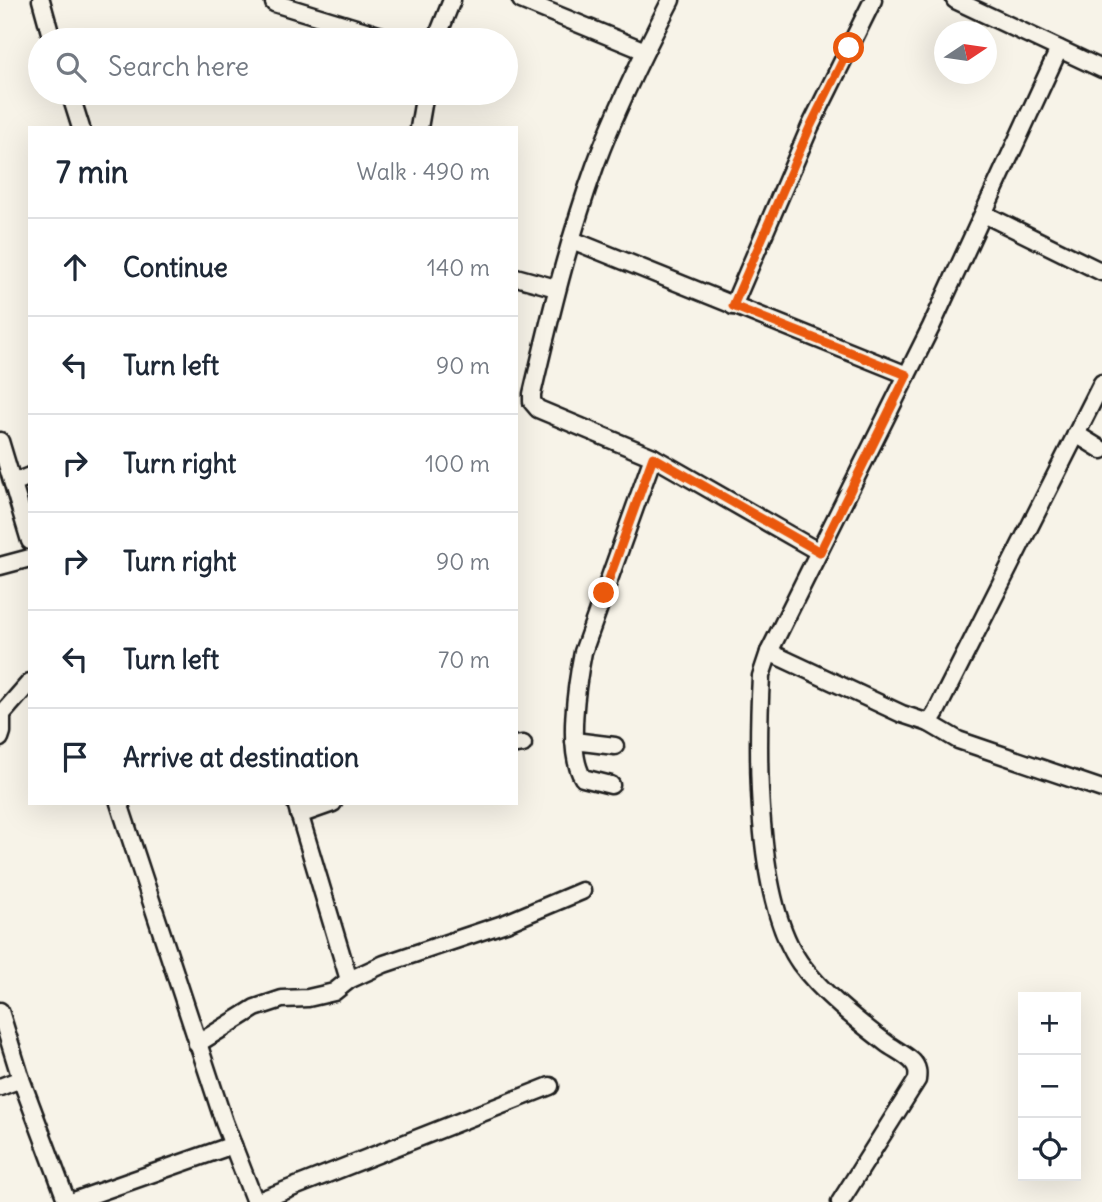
<!DOCTYPE html>
<html lang="en">
<head>
<meta charset="utf-8">
<style>
  body { margin:0; font-family:Delius,sans-serif; background:#f6f6f7; color:#1f2937 }
  .controls { position:absolute; right:21px; bottom:21px; display:grid; overflow:hidden; border-radius:0px; box-shadow:0 7px 28px #0002 }
  .controls button { width:63px; height:63px; display:grid; place-items:center; padding:0; border:0; border-bottom:2px solid #e0e1e3; background:#fff; color:#1f2937; font:35px sans-serif }
  .compass { position:absolute; left:934px; top:21px; width:63px; height:63px; border-radius:50%; background:#fff; box-shadow:0 7px 28px #0002; rotate:77deg }
  .stop { position:absolute; width:21px; height:21px; margin:-16px; border:5px solid #ea580c; border-radius:50%; background:#fff }
  .stop.end { background:#ea580c; border-color:#fff; box-shadow:0 2px 7px #0008 }
  .list { margin:0; padding:0; list-style:none }
  h2 { display:flex; justify-content:space-between; align-items:center; height:91px; margin:0; padding:0 28px; font-size:30px }
  h2 small { font-size:23px; font-weight:400; color:#747a83 }
  .list li { display:grid; grid-template-columns:46px 1fr auto; gap:21px; align-items:center; box-sizing:border-box; height:98px; padding:0 28px; border-top:2px solid #e0e1e3 }
  .list b { display:block; font-size:26px; white-space:nowrap }
  .list em { font-size:23px; font-style:normal; color:#747a83 }
  .icon { flex:none; width:38px; height:38px; fill:none; stroke:currentColor; stroke-width:2; stroke-linecap:round; stroke-linejoin:round }
  .map { position:relative; flex:none; width:1102px; height:1202px; overflow:hidden }
  .search { position:absolute; background:#fff; box-shadow:0 7px 28px #0002; left:28px; top:28px; width:490px; height:77px; display:flex; align-items:center; gap:18px; box-sizing:border-box; padding:0 24px; border-radius:38px; color:#747a83; font-size:26px }
  .panel { position:absolute; background:#fff; box-shadow:0 7px 28px #0002; left:28px; top:126px; width:490px; height:679px; border-radius:0px }
  .map>svg:first-child { display:block }
  .lines { fill:none; stroke-linecap:round; stroke-linejoin:round }
  .street-casing { stroke:#1c1c1c; stroke-width:21 }
  .street { stroke:#f7f3e8; stroke-width:16 }
  .route { stroke:#ea580c; stroke-width:9 }
</style>
</head>
<body>
<div class="map">
<svg width="1102" height="1202" viewBox="0 0 1102 1202">
  <rect width="100%" height="100%" fill="#f7f3e8"/>
  <filter id="ink" filterUnits="userSpaceOnUse"><feTurbulence type="fractalNoise" baseFrequency=".0143" numOctaves="2"/><feDisplacementMap in="SourceGraphic" scale="14" xChannelSelector="R" yChannelSelector="G"/><feConvolveMatrix kernelMatrix="1 2 1 2 8 2 1 2 1" color-interpolation-filters="sRGB"/></filter>
  <g filter="url(#ink)">
    <g class="lines">
      <defs>
        <g id="street">
          <path d="M 41,0 L 52,40"/>
          <path d="M 521,0 L 645,51"/>
          <path d="M 671,0 C 643,54 616,109 595,166 C 568,241 550,317 532,394 L 532,402 L 538,409 L 653,457 L 819,552"/>
          <path d="M 955,0 L 1102,69"/>
          <path d="M 274,3 L 395,40"/>
          <path d="M 436,40 L 452,0"/>
          <path d="M 70,93 L 81,128"/>
          <path d="M 419,128 L 425,93"/>
          <path d="M 984,214 L 1102,272"/>
          <path d="M 572,240 L 907,375"/>
          <path d="M 516,277 L 556,288"/>
          <path d="M 733,306 L 810,127 L 873,0"/>
          <path d="M 1076,434 L 1102,450"/>
          <path d="M 0,441 L 30,541"/>
          <path d="M 13,483 L 30,476"/>
          <path d="M 0,566 L 30,558"/>
          <path d="M 769,652 L 902,714 L 929,723 L 936,712 L 1102,383"/>
          <path d="M 929,723 L 958,740 L 1102,789"/>
          <path d="M 0,738 L 2,732 L 2,714 L 30,682"/>
          <path d="M 574,741 L 615,746"/>
          <path d="M 516,745 L 523,744"/>
          <path d="M 611,785 L 583,778 C 566,752 577,682 583,652 L 653,457"/>
          <path d="M 119,803 L 224,1122 L 255,1202"/>
          <path d="M 296,803 L 349,980"/>
          <path d="M 299,815 L 333,803"/>
          <path d="M 0,1011 L 21,1079 L 67,1202"/>
          <path d="M 197,1044 L 255,1008 L 282,999 L 308,998 L 334,992 L 349,980 L 384,964 L 506,923 L 582,891"/>
          <path d="M 0,1087 L 21,1079"/>
          <path d="M 71,1202 L 233,1145"/>
          <path d="M 256,1202 L 550,1086"/>
          <path d="M 840,1202 L 917,1080 C 918,1073 918,1067 912,1061 C 905,1054 894,1049 886,1043 C 856,1020 822,993 800,963 C 755,899 757,752 761,676 L 769,652 L 931,327 L 1059,49"/>
        </g>
      </defs>
      <use href="#street" class="street-casing"/>
      <use href="#street" class="street"/>
    </g>
  </g>
  <g class="lines" filter="url(#ink)">
    <path class="route" d="M 604,593 L 653,457 L 820,552 L 907,375 L 733,306 L 810,127 L 849,48"/>
  </g>
</svg>
<div class="controls">
<button>+</button>
<button>−</button>
<button><svg class="icon" aria-label="locate" viewBox="0 0 24 24"><circle cx="12" cy="12" r="6"/><path d="M12 2v4M12 18v4M2 12h4M18 12h4"/></svg></button>
</div>
<svg class="compass" viewBox="-18 -18 36 36"><path d="M0-13l5 13h-10z" fill="#e53935"/><path d="M0 13l5-13h-10z" fill="#747a83"/></svg>
<div class="stop" style="left:849px;top:48px"></div>
<div class="stop end" style="left:604px;top:593px"></div>
<div class="search"><svg class="icon" aria-label="search" viewBox="0 0 24 24"><circle cx="10" cy="10" r="6"/><path d="M15 15l6 6"/></svg>Search here</div>
<section class="panel">
<h2>7 min<small>Walk · 490 m</small></h2>
<ul class="list">
<li><svg class="icon" aria-label="ahead" viewBox="0 0 24 24"><path d="M12 20V5M6 11l6-6 6 6"/></svg><div><b>Continue</b></div><em>140 m</em></li>
<li><svg class="icon" aria-label="left" viewBox="0 0 24 24"><path d="M17 20v-9H6M10 6l-5 5 5 5"/></svg><div><b>Turn left</b></div><em>90 m</em></li>
<li><svg class="icon" aria-label="right" viewBox="0 0 24 24"><path d="M7 20v-9h11M14 6l5 5-5 5"/></svg><div><b>Turn right</b></div><em>100 m</em></li>
<li><svg class="icon" aria-label="right" viewBox="0 0 24 24"><path d="M7 20v-9h11M14 6l5 5-5 5"/></svg><div><b>Turn right</b></div><em>90 m</em></li>
<li><svg class="icon" aria-label="left" viewBox="0 0 24 24"><path d="M17 20v-9H6M10 6l-5 5 5 5"/></svg><div><b>Turn left</b></div><em>70 m</em></li>
<li><svg class="icon" aria-label="arrive" viewBox="0 0 24 24"><path d="M6 21V4h12l-3 4 3 4H6"/></svg><div><b>Arrive at destination</b></div></li>
</ul>
</section>
</div>
</body>
</html>
